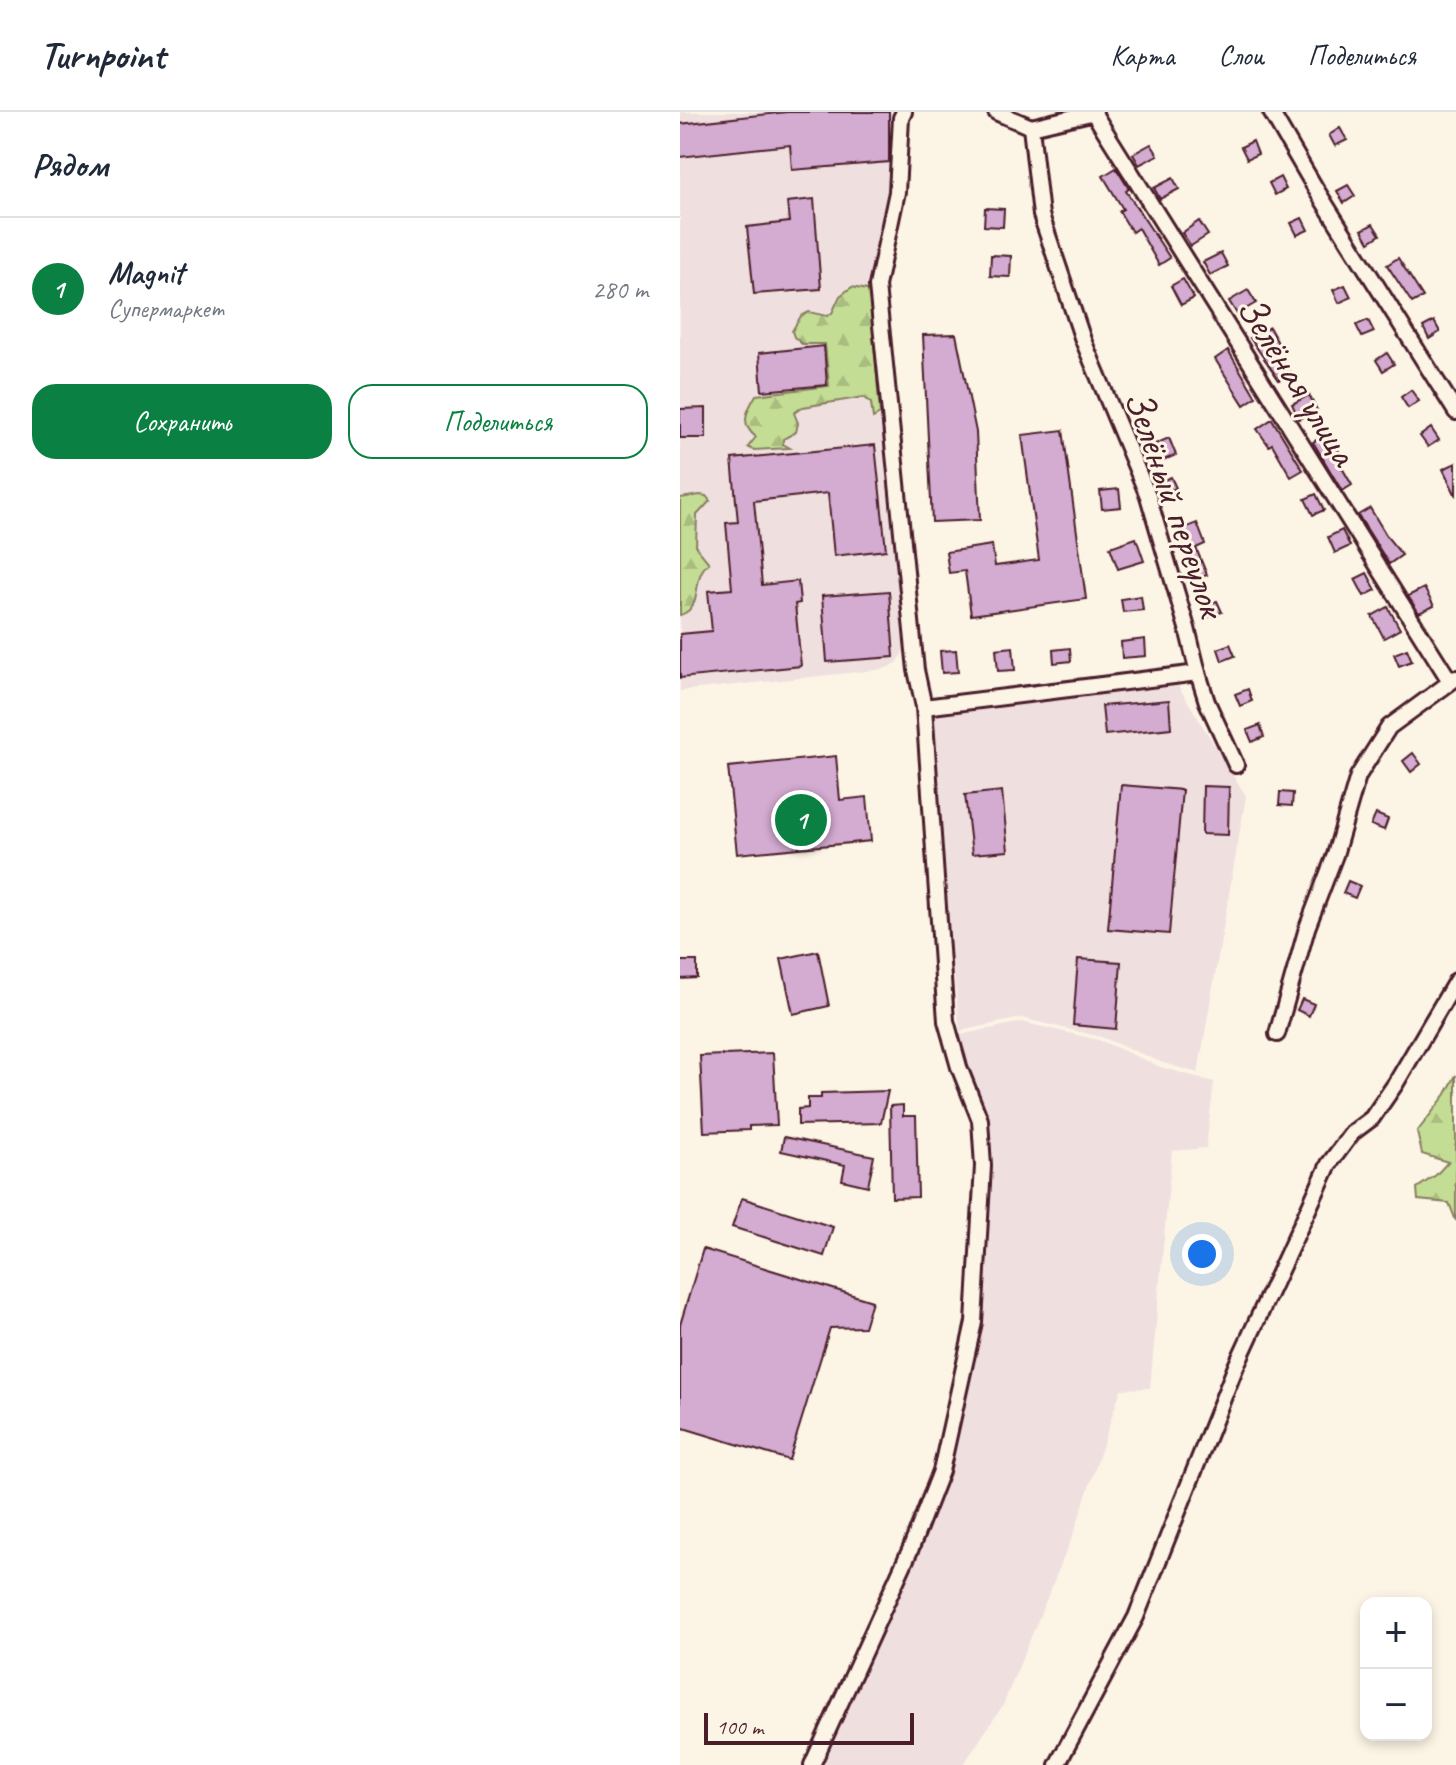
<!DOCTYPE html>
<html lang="ru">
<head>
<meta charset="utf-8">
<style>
  body { margin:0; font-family:Caveat,sans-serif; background:#f6f6f7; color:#1f2937 }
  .controls { position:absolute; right:24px; bottom:24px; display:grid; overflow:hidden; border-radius:16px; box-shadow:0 4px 12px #0003 }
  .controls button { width:72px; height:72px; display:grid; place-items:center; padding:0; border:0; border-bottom:2px solid #e0e1e3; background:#fff; color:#1f2937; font:40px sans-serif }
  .scale { position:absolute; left:24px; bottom:20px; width:210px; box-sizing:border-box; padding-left:8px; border:4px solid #4a1f2b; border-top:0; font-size:22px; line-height:28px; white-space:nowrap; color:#4a1f2b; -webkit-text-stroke:6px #fcf5e5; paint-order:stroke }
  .you { position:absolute; left:522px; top:1142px; width:28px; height:28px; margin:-20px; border:6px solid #fff; border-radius:50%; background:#1a73e8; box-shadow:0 0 0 12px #1a73e833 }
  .badge { display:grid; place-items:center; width:52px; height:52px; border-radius:50%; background:#0b8043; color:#fff; font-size:26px; font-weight:700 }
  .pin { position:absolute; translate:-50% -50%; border:4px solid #fff; box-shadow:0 2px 8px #0006 }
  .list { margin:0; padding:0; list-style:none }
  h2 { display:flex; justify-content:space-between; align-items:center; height:104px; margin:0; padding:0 32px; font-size:34px }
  h2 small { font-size:26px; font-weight:400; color:#747a83 }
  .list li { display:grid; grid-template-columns:52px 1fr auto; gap:24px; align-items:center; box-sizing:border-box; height:144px; padding:0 32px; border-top:2px solid #e0e1e3 }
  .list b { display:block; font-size:30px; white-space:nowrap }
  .list p { margin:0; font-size:26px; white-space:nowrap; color:#747a83 }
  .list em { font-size:26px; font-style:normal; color:#747a83 }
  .actions { display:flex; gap:16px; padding:24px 32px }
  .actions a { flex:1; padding:18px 0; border:2px solid #0b8043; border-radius:24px; text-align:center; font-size:28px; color:#0b8043 }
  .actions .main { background:#0b8043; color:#fff }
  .map { position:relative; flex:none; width:776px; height:1653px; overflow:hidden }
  header { display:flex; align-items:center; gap:48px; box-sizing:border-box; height:112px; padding:0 40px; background:#fff; border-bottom:2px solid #e0e1e3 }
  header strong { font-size:38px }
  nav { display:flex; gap:44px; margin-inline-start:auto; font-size:28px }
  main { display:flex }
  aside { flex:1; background:#fff }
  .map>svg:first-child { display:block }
  .built { fill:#f0dfdf }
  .forest { fill:url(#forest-firs); stroke:#877e60; stroke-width:2 }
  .building { fill:#d4abd1; stroke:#4a1f2b; stroke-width:2 }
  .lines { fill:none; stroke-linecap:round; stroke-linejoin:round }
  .minor-casing { stroke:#4a1f2b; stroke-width:20 }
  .minor { stroke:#fcf5e5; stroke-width:14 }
  .labels { text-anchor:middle; stroke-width:6; stroke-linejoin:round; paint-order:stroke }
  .street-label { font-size:40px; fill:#4a1f2b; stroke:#fcf5e5 }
</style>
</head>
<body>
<header>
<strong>Turnpoint</strong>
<nav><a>Карта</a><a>Слои</a><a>Поделиться</a></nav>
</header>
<main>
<aside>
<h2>Рядом<small></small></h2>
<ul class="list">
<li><span class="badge">1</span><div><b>Magnit</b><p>Супермаркет</p></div><em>280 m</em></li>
</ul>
<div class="actions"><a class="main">Сохранить</a><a>Поделиться</a></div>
</aside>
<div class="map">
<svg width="776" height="1653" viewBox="0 0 776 1653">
  <defs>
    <pattern id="forest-firs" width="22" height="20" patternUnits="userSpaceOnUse" patternTransform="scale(2)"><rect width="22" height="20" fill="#c4dd94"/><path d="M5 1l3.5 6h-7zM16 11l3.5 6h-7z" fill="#aabd80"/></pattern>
  </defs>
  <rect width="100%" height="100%" fill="#fcf5e5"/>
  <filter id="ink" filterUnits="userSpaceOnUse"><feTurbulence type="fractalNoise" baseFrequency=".0125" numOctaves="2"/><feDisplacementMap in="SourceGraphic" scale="16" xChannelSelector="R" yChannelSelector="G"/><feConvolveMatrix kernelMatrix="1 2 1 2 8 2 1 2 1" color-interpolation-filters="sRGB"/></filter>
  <g filter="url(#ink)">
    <g class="built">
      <path d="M 0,0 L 212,0 L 215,50 L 192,175 L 220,434 L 226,535 L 217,551 L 204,557 L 0,579 Z"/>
      <path d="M 497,572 L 566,684 L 518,961 L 483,951 L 421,925 L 341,906 L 280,919 L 269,819 L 252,600 Z"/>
      <path d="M 342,910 L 419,928 L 481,955 L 534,970 L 526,1036 L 492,1039 L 470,1276 L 441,1277 L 395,1418 L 323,1593 L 283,1653 L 143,1653 L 248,1418 L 277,1328 L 301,1223 L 308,1021 L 279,923 Z"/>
    </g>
    <g class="forest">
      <path d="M 172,175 L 187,178 L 190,182 L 200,302 L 193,306 L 191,291 L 184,285 L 123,295 L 114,301 L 118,311 L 116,320 L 103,327 L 103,332 L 110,336 L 73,338 L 68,335 L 76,325 C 59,312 67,298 76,283 L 149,274 L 145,232 L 122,232 L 114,225 L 112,219 L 121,204 L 129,200 L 147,204 L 152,201 L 160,184 Z"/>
      <path d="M 20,383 L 26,384 L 30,389 L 17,403 L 16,435 L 29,451 C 10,464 25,496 0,503 L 0,386 Z"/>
      <path d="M 776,963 L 776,1109 L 769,1091 L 738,1088 L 737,1076 L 756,1063 L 768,1050 L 742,1042 L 737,1020 L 766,982 Z"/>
    </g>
    <g class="building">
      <path d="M 107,0 L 209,0 L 209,50 L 112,58 L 110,33 L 0,45 L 0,12 Z"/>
      <path d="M 660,16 L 667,28 L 655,34 L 649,23 Z"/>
      <path d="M 573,29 L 578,42 L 567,47 L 561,35 Z"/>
      <path d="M 471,32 L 478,43 L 459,53 L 453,42 Z"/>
      <path d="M 436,56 L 449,77 L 446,79 L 490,146 L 479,153 L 458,116 L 452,120 L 439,99 L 443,97 L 423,64 Z"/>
      <path d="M 600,65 L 606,77 L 595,83 L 589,71 Z"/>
      <path d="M 493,66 L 499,77 L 480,87 L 474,76 Z"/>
      <path d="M 668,73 L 675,84 L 664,91 L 657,79 Z"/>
      <path d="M 134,87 L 141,177 L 74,182 L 67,115 L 109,110 L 107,90 Z"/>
      <path d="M 305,96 L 324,97 L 323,115 L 304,114 Z"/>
      <path d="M 622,106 L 628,118 L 617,123 L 611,111 Z"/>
      <path d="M 519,109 L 528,123 L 511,134 L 502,121 Z"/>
      <path d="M 693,112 L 700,123 L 689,130 L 682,118 Z"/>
      <path d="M 541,141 L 548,154 L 530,163 L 523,150 Z"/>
      <path d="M 311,143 L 331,144 L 330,165 L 310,164 Z"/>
      <path d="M 718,146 L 743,185 L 732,191 L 707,153 Z"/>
      <path d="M 503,167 L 514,186 L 501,193 L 491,174 Z"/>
      <path d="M 665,173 L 671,185 L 659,191 L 653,178 Z"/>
      <path d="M 568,178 L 576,191 L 557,202 L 549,189 Z"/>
      <path d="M 688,208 L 694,220 L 682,225 L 676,213 Z"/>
      <path d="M 754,209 L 760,220 L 749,227 L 743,215 Z"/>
      <path d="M 589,215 L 598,231 L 593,234 L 611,260 L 599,268 L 570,226 Z"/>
      <path d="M 276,222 L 296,320 L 300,408 L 252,410 L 243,223 Z"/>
      <path d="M 144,234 L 147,273 L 82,279 L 79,241 Z"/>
      <path d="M 548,238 L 576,285 L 564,293 L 535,247 Z"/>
      <path d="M 707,241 L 714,252 L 703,259 L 696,248 Z"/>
      <path d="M 731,278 L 739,289 L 728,296 L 721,285 Z"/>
      <path d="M 629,283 L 637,298 L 619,307 L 612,292 Z"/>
      <path d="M 26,296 L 26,326 L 0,326 L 0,297 Z"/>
      <path d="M 592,307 L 623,358 L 611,365 L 592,332 L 589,334 L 577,317 Z"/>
      <path d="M 751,316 L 759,328 L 748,335 L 740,324 Z"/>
      <path d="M 383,318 L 406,487 L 291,503 L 285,459 L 269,461 L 266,440 L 312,433 L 315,454 L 359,448 L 342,323 Z"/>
      <path d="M 648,321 L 659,339 L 654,342 L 672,373 L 662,379 L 633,330 Z"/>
      <path d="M 489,326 L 496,343 L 477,351 L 470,334 Z"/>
      <path d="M 195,333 L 206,438 L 154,444 L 148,381 L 74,389 L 82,473 L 118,469 L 120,491 L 115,492 L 121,554 L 0,566 L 0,522 L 32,519 L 28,479 L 52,477 L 46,411 L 58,410 L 52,347 Z"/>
      <path d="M 776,351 L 776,384 L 763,357 Z"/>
      <path d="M 491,365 L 496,376 L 483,382 L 479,370 Z"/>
      <path d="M 439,377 L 441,395 L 422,397 L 420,379 Z"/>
      <path d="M 636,382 L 644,398 L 633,403 L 625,387 Z"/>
      <path d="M 690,396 L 708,426 L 722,443 L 709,452 L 678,403 Z"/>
      <path d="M 517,411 L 525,432 L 516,436 L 527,463 L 514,468 L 497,419 Z"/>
      <path d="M 662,418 L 670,434 L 655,441 L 648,425 Z"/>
      <path d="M 456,426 L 464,449 L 438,457 L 430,435 Z"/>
      <path d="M 687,461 L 696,478 L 684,484 L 675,467 Z"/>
      <path d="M 744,476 L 754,494 L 739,501 L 728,484 Z"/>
      <path d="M 209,479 L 214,545 L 147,550 L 142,484 Z"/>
      <path d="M 461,484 L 463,498 L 443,500 L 441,487 Z"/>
      <path d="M 537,489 L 542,500 L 529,505 L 525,493 Z"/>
      <path d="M 708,495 L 720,517 L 704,526 L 692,504 Z"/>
      <path d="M 465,527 L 466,544 L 442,546 L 441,530 Z"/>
      <path d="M 550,532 L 555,544 L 542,549 L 538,537 Z"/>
      <path d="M 333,535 L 335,558 L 318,559 L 316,537 Z"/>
      <path d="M 390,536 L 391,549 L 374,551 L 373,538 Z"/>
      <path d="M 727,537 L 732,549 L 719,554 L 714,542 Z"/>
      <path d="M 276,538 L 278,560 L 262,561 L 260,539 Z"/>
      <path d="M 568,577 L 572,589 L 560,594 L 555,582 Z"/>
      <path d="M 489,588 L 491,616 L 425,623 L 422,594 Z"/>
      <path d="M 580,613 L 584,625 L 572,630 L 567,618 Z"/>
      <path d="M 733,641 L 741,652 L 731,660 L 723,649 Z"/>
      <path d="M 156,644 L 160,688 L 187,685 L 191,729 L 57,742 L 48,655 Z"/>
      <path d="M 441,673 L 502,678 L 489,822 L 428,817 Z"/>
      <path d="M 523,674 L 549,675 L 548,723 L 522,722 Z"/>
      <path d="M 322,679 L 328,739 L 292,742 L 285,683 Z"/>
      <path d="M 600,680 L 613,681 L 612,694 L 599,693 Z"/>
      <path d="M 696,702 L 708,707 L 704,718 L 691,713 Z"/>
      <path d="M 668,769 L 680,774 L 675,786 L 663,781 Z"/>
      <path d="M 138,839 L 149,894 L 113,902 L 101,847 Z"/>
      <path d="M 398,847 L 441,850 L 436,917 L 393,913 Z"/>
      <path d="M 0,849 L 17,849 L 17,866 L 0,867 Z"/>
      <path d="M 622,887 L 634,892 L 629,904 L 617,898 Z"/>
      <path d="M 93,941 L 97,1013 L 69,1014 L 69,1018 L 24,1020 L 20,944 Z"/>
      <path d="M 208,979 L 201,1011 L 118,1013 L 118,997 L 128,996 L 128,986 L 141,986 L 141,981 Z"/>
      <path d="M 223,993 L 223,1004 L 236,1004 L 238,1085 L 212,1086 L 210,994 Z"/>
      <path d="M 104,1025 L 194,1044 L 188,1074 L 162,1068 L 165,1053 L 101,1039 Z"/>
      <path d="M 62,1086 L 153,1115 L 144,1144 L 52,1115 Z"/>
      <path d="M 23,1137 L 192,1189 L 184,1215 L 150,1216 L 109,1348 L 0,1315 L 0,1213 Z"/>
    </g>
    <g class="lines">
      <defs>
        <g id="minor">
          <path d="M 413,0 L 770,569"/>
          <path d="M 591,0 L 637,79 L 776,300"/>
          <path d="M 351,15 L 415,0"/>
          <path d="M 518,561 L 527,590 L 556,653"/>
          <path d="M 244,595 L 518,561 L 507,516 L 468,384 L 403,228 L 361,103 L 351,15 L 316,0"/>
          <path d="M 597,922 L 627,816 L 655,743 L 678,664 L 709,615 L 776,566"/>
          <path d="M 132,1653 L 231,1436 L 261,1359 L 294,1210 L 303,1054 L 300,1008 L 279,955 L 266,909 L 244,595 L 236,558 L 197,174 L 217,80 L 221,6 L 224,0"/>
          <path d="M 377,1653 L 456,1505 L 556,1254 L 649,1052 L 672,1021 L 692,1006 L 716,971 L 776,869"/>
        </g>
      </defs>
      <use href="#minor" class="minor-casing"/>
      <use href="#minor" class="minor"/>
    </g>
  </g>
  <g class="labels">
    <g class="street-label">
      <text transform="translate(618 268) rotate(58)" y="14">Зелёная улица</text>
      <text transform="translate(496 391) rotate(71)" y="14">Зелёный переулок</text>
    </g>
  </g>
</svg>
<div class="controls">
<button>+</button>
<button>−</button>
</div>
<div class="scale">100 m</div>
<div class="you"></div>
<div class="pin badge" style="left:121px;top:708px">1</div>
</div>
</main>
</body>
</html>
